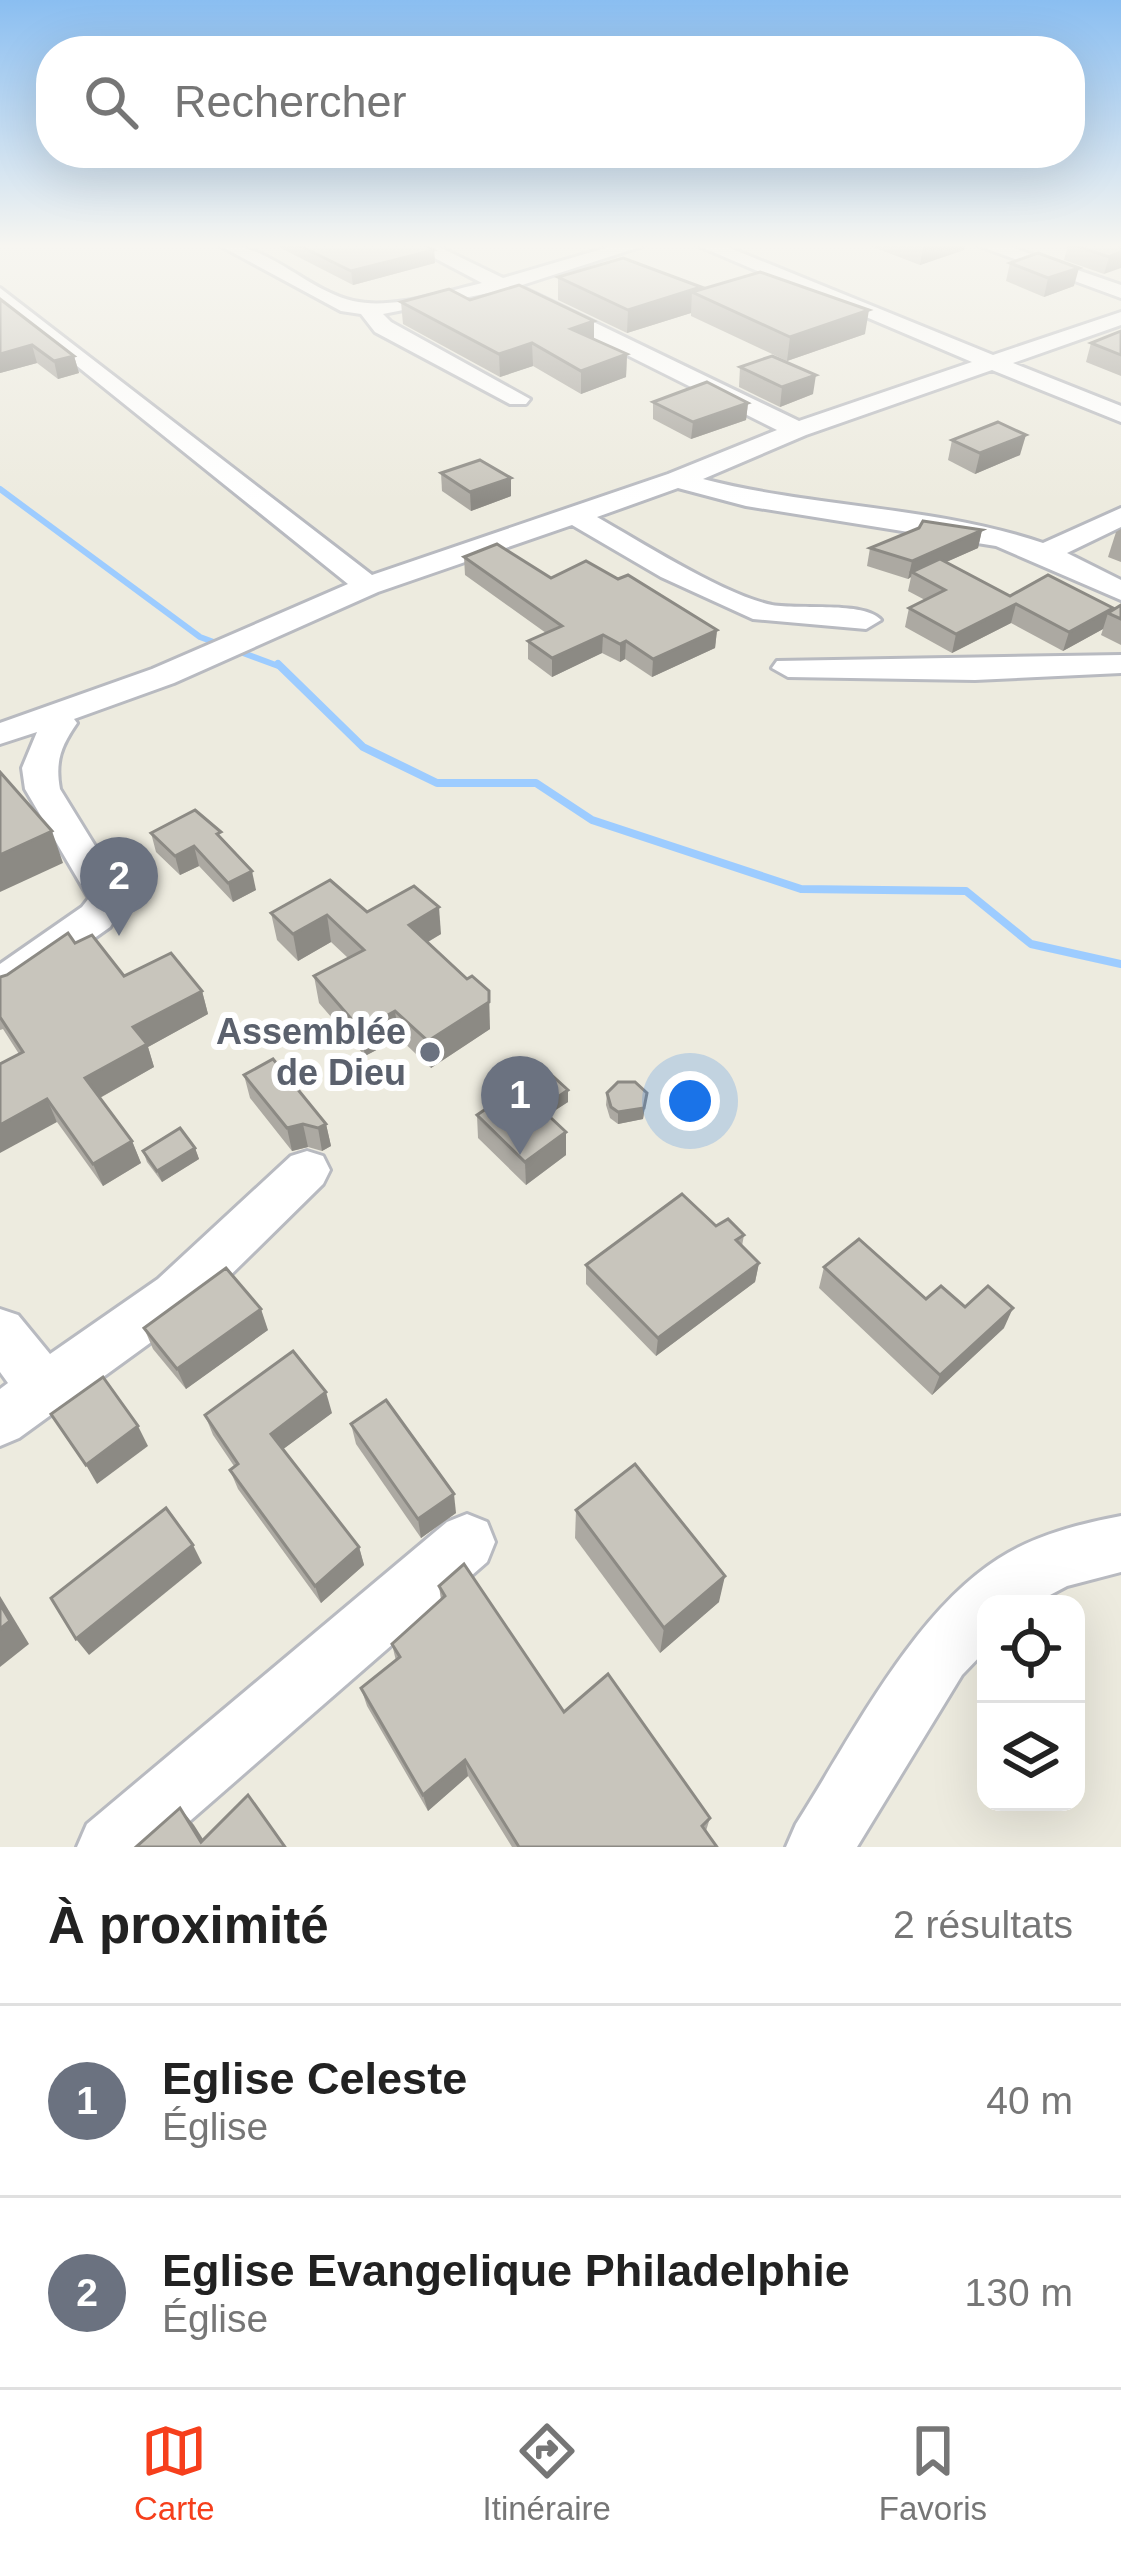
<!DOCTYPE html>
<html lang="fr">
<head>
<meta charset="utf-8">
<style>
  body { margin:0; font-family:Arial,sans-serif; background:#f6f6f6; color:#222 }
  .controls { position:absolute; right:36px; bottom:36px; display:grid; overflow:hidden; border-radius:24px; box-shadow:0 12px 48px #0002 }
  .controls button { width:108px; height:108px; display:grid; place-items:center; padding:0; border:0; border-bottom:3px solid #e0e0e0; background:#fff; color:#222; font:60px sans-serif }
  .you { position:absolute; left:690px; top:1101px; width:42px; height:42px; margin:-30px; border:9px solid #fff; border-radius:50%; background:#1a73e8; box-shadow:0 0 0 18px #1a73e833 }
  .badge { display:grid; place-items:center; width:78px; height:78px; border-radius:50%; background:#f63f1c; color:#fff; font-size:39px; font-weight:700 }
  .pin { position:absolute; translate:-50% -99px; filter:drop-shadow(0 3px 6px #0008) }
  .pin::after { content:''; position:absolute; top:63px; width:42px; height:36px; background:inherit; clip-path:polygon(0 0,100% 0,50% 100%) }
  .list { margin:0; padding:0; list-style:none }
  h2 { display:flex; justify-content:space-between; align-items:center; height:156px; margin:0; padding:0 48px; font-size:51px }
  h2 small { font-size:39px; font-weight:400; color:#767676 }
  .list li { display:grid; grid-template-columns:78px 1fr auto; gap:36px; align-items:center; box-sizing:border-box; height:192px; padding:0 48px; border-top:3px solid #e0e0e0 }
  .list b { display:block; font-size:45px; white-space:nowrap }
  .list p { margin:0; font-size:39px; white-space:nowrap; color:#767676 }
  .list em { font-size:39px; font-style:normal; color:#767676 }
  .icon { flex:none; width:66px; height:66px; fill:none; stroke:currentColor; stroke-width:2; stroke-linecap:round; stroke-linejoin:round }
  .map { position:relative; flex:none; width:1121px; height:1847px; overflow:hidden }
  .search { position:absolute; background:#fff; box-shadow:0 12px 48px #0002; left:36px; right:36px; top:36px; height:132px; display:flex; align-items:center; gap:30px; box-sizing:border-box; padding:0 42px; border-radius:48px; color:#767676; font-size:45px }
  .sheet { height:540px; background:#fff }
  nav { display:flex; justify-content:space-around; align-items:center; box-sizing:border-box; height:168px; border-top:3px solid #e0e0e0; background:#fff; font-size:33px; color:#767676 }
  nav a { display:grid; justify-items:center; gap:6px }
  nav .on { color:#f63f1c }
  .map>svg:first-child { display:block }
  .lines { fill:none; stroke-linecap:round; stroke-linejoin:round }
  .stream-far1 { stroke:#9dccff; stroke-width:6 }
  .stream { stroke:#9dccff; stroke-width:8 }
  .minor-casing { stroke:#b8bac0; stroke-width:6 }
  .minor { fill:#fff; fill-rule:evenodd }
  .wall { fill:#aca9a2 }
  .shaded-wall { fill:#8c8a84 }
  .building { fill:#c8c5bc; stroke:#8c8a84; stroke-width:3 }
  .worship-dot { fill:#6b7280; stroke:#fff; stroke-width:4.5 }
  .labels { text-anchor:middle; stroke-width:12; stroke-linejoin:round; paint-order:stroke }
  .worship-label { font-size:36px; font-weight:bold; fill:#5b616d; stroke:#fff; text-anchor:end }
</style>
</head>
<body>
<div class="map">
<svg width="1121" height="1847" viewBox="0 0 1121 1847">
  <rect width="100%" height="100%" fill="#edebdf"/>
  <g class="lines">
    <path class="stream-far1" d="M 0,489 L 200,637 L 281,667"/>
    <path class="stream" d="M 278,664 L 363,747 L 437,783 L 536,783 L 592,820 L 801,889 L 966,891 L 1031,944 L 1121,964"/>
    <defs>
      <g id="minor">
        <path d="M 217,244 C 269,243 304,289 353,301 C 392,310 444,292 482,283 L 408,244 L 433,244 L 503,278 L 619,244 L 649,244 L 519,286 L 799,421 L 972,362 L 694,244 L 720,244 L 993,355 L 1121,312 L 1121,325 L 1013,363 L 1121,406 L 1121,422 L 992,370 L 806,435 L 703,479 C 814,508 934,506 1043,543 L 1121,508 L 1121,527 L 1067,553 L 1121,580 L 1121,600 L 996,546 L 746,506 L 678,488 L 597,517 C 641,542 724,595 772,605 C 799,610 864,601 881,620 L 866,629 L 753,619 L 661,577 L 572,525 L 378,592 L 174,683 L 74,719 L 77,723 C 61,746 55,761 60,789 L 127,898 L 110,927 L 14,995 L 0,999 L 0,964 L 82,907 L 89,898 L 25,789 L 22,768 L 37,732 L 0,744 L 0,723 L 152,669 L 348,584 L 0,304 L 0,288 L 372,575 L 668,474 L 777,430 L 499,291 L 383,314 L 391,322 L 530,399 L 526,404 L 510,404 L 375,332 L 361,314 L 341,311 Z"/>
        <path d="M 974,244 L 1002,244 L 1121,285 L 1121,298 Z"/>
        <path d="M 1121,655 L 1121,673 L 975,680 L 788,677 L 772,668 L 777,661 Z"/>
        <path d="M 307,1151 L 323,1156 L 330,1170 L 323,1184 L 194,1311 L 19,1438 L 0,1446 L 0,1389 L 8,1383 L 0,1372 L 0,1309 L 18,1315 L 50,1354 L 158,1279 L 291,1156 Z"/>
        <path d="M 467,1514 L 487,1522 L 495,1542 L 487,1562 L 160,1847 L 77,1847 L 87,1824 L 447,1522 Z"/>
        <path d="M 1121,1516 L 1121,1572 L 1067,1586 L 1033,1604 L 986,1604 L 986,1650 L 962,1675 L 857,1847 L 786,1847 L 796,1824 C 851,1738 912,1614 998,1559 C 1035,1535 1079,1524 1121,1516 Z"/>
      </g>
    </defs>
    <use href="#minor" class="minor-casing"/>
    <use href="#minor" class="minor"/>
  </g>
  <g class="wall">
    <path d="M 257,244 L 423,244 L 434,250 L 435,263 L 353,285 L 273,244 L 263,247 Z"/>
    <path d="M 865,244 L 965,244 L 964,250 L 920,265 Z"/>
    <path d="M 1068,244 L 1121,244 L 1104,274 L 1064,260 Z"/>
    <path d="M 1010,263 L 1074,286 L 1044,297 L 1006,281 Z"/>
    <path d="M 558,277 L 700,290 L 865,334 L 787,361 L 691,316 L 691,313 L 627,333 L 558,300 Z"/>
    <path d="M 0,299 L 74,356 L 79,373 L 58,379 L 37,363 L 0,373 Z"/>
    <path d="M 470,300 L 594,339 L 627,354 L 626,377 L 581,394 L 533,366 L 500,377 L 403,324 L 401,302 Z"/>
    <path d="M 1121,331 L 1121,376 L 1086,362 L 1091,343 Z"/>
    <path d="M 740,367 L 813,394 L 780,407 L 739,387 Z"/>
    <path d="M 653,402 L 748,403 L 746,420 L 691,439 L 653,419 Z"/>
    <path d="M 952,440 L 1020,455 L 975,474 L 948,460 Z"/>
    <path d="M 441,473 L 511,496 L 471,511 L 442,491 Z"/>
    <path d="M 1121,529 L 1121,562 L 1108,557 L 1116,532 Z"/>
    <path d="M 982,530 L 978,548 L 946,562 L 1010,596 L 1112,611 L 1121,605 L 1121,645 L 1101,635 L 1103,629 L 1063,651 L 1011,623 L 952,653 L 905,627 L 909,608 L 925,600 L 908,591 L 911,577 L 908,579 L 867,566 L 870,548 Z"/>
    <path d="M 464,557 L 551,578 L 618,579 L 717,630 L 715,648 L 652,677 L 625,659 L 620,662 L 602,653 L 552,677 L 528,659 L 528,641 L 546,633 L 465,575 Z"/>
    <path d="M 151,833 L 222,840 L 256,890 L 233,902 L 199,866 L 180,875 L 156,852 Z"/>
    <path d="M 367,912 L 441,934 L 428,942 L 490,1029 L 431,1068 L 399,1038 L 365,1056 L 319,1003 L 314,976 L 348,958 L 331,942 L 298,961 L 277,940 L 271,913 Z"/>
    <path d="M 75,943 L 124,976 L 202,991 L 208,1014 L 148,1047 L 154,1067 L 100,1098 L 132,1141 L 141,1163 L 103,1186 L 57,1122 L 19,1054 L 3,1029 L 0,1030 L 0,977 Z"/>
    <path d="M 244,1075 L 326,1124 L 331,1146 L 322,1151 L 308,1147 L 292,1151 L 250,1098 Z"/>
    <path d="M 521,1085 L 568,1102 L 548,1115 L 566,1155 L 526,1185 L 478,1138 L 477,1115 L 521,1090 Z"/>
    <path d="M 607,1093 L 647,1093 L 643,1119 L 618,1124 L 610,1118 L 606,1105 Z"/>
    <path d="M 195,1148 L 199,1159 L 162,1182 L 147,1162 L 143,1151 Z"/>
    <path d="M 744,1235 L 742,1246 L 759,1263 L 755,1282 L 656,1356 L 586,1284 L 586,1265 Z"/>
    <path d="M 824,1267 L 926,1299 L 965,1307 L 1004,1328 L 932,1395 L 819,1288 Z"/>
    <path d="M 144,1328 L 268,1330 L 186,1389 L 153,1349 Z"/>
    <path d="M 332,1413 L 283,1449 L 359,1547 L 364,1565 L 321,1603 L 238,1489 L 230,1470 L 234,1466 L 213,1435 L 205,1415 Z"/>
    <path d="M 351,1424 L 456,1513 L 421,1538 L 356,1444 Z"/>
    <path d="M 576,1510 L 719,1602 L 660,1653 L 575,1538 Z"/>
    <path d="M 439,1586 L 564,1712 L 710,1818 L 706,1831 L 717,1847 L 512,1847 L 468,1776 L 428,1811 L 367,1706 L 361,1688 L 396,1661 L 392,1644 L 441,1600 Z"/>
  </g>
  <g class="shaded-wall">
    <path d="M 933,244 L 965,244 L 964,250 L 920,265 L 923,247 Z"/>
    <path d="M 434,250 L 435,263 L 353,285 L 351,271 Z"/>
    <path d="M 1121,252 L 1121,268 L 1104,274 L 1109,257 Z"/>
    <path d="M 1079,268 L 1074,286 L 1044,297 L 1048,278 Z"/>
    <path d="M 701,287 L 700,296 L 692,292 L 691,313 L 627,333 L 628,310 Z"/>
    <path d="M 869,310 L 865,334 L 787,361 L 790,337 Z"/>
    <path d="M 594,321 L 594,343 L 571,329 Z"/>
    <path d="M 532,343 L 533,366 L 500,377 L 499,354 Z"/>
    <path d="M 32,345 L 37,363 L 0,373 L 0,354 Z"/>
    <path d="M 627,354 L 626,377 L 581,394 L 581,371 Z"/>
    <path d="M 74,356 L 79,373 L 58,379 L 54,361 Z"/>
    <path d="M 816,375 L 813,394 L 780,407 L 782,387 Z"/>
    <path d="M 748,403 L 746,420 L 691,439 L 693,422 Z"/>
    <path d="M 1026,435 L 1020,455 L 975,474 L 980,453 Z"/>
    <path d="M 511,478 L 511,496 L 471,511 L 470,492 Z"/>
    <path d="M 982,530 L 978,548 L 917,575 L 912,572 L 911,577 L 908,579 L 912,561 Z"/>
    <path d="M 1016,604 L 1011,623 L 952,653 L 956,634 Z"/>
    <path d="M 1113,608 L 1111,614 L 1108,613 L 1103,629 L 1063,651 L 1069,632 Z"/>
    <path d="M 717,630 L 715,648 L 652,677 L 653,659 Z"/>
    <path d="M 603,635 L 602,653 L 552,677 L 552,658 Z"/>
    <path d="M 626,641 L 625,659 L 620,662 L 620,644 Z"/>
    <path d="M 52,831 L 63,863 L 0,892 L 0,855 Z"/>
    <path d="M 194,846 L 199,866 L 180,875 L 175,856 Z"/>
    <path d="M 252,871 L 256,890 L 233,902 L 228,883 Z"/>
    <path d="M 439,907 L 441,934 L 412,951 L 409,925 Z"/>
    <path d="M 327,915 L 331,942 L 298,961 L 293,934 Z"/>
    <path d="M 202,991 L 208,1014 L 148,1047 L 154,1067 L 94,1101 L 85,1078 L 133,1027 Z"/>
    <path d="M 489,991 L 490,1029 L 431,1068 L 428,1041 Z"/>
    <path d="M 395,1011 L 399,1038 L 365,1056 L 361,1030 Z"/>
    <path d="M 568,1090 L 568,1102 L 543,1118 L 543,1107 Z"/>
    <path d="M 647,1093 L 643,1119 L 618,1124 L 618,1112 Z"/>
    <path d="M 47,1099 L 57,1122 L 0,1153 L 0,1125 Z"/>
    <path d="M 303,1124 L 308,1147 L 292,1151 L 287,1128 Z"/>
    <path d="M 326,1124 L 331,1146 L 322,1151 L 318,1128 Z"/>
    <path d="M 566,1132 L 566,1155 L 526,1185 L 525,1162 Z"/>
    <path d="M 132,1141 L 141,1163 L 103,1186 L 93,1164 Z"/>
    <path d="M 195,1148 L 199,1159 L 162,1182 L 157,1171 Z"/>
    <path d="M 759,1263 L 755,1282 L 656,1356 L 658,1338 Z"/>
    <path d="M 1013,1308 L 1004,1328 L 932,1395 L 940,1375 Z"/>
    <path d="M 261,1309 L 268,1330 L 186,1389 L 177,1369 Z"/>
    <path d="M 326,1392 L 332,1413 L 278,1453 L 271,1434 Z"/>
    <path d="M 138,1426 L 148,1446 L 97,1484 L 86,1465 Z"/>
    <path d="M 454,1494 L 456,1513 L 421,1538 L 418,1519 Z"/>
    <path d="M 193,1545 L 202,1563 L 89,1655 L 76,1639 Z"/>
    <path d="M 359,1547 L 364,1565 L 321,1603 L 315,1586 Z"/>
    <path d="M 725,1576 L 719,1602 L 660,1653 L 664,1628 Z"/>
    <path d="M 0,1596 L 29,1644 L 0,1667 Z"/>
    <path d="M 465,1760 L 468,1776 L 428,1811 L 423,1795 Z"/>
    <path d="M 180,1808 L 194,1825 L 208,1847 L 205,1847 Z"/>
  </g>
  <g class="building">
    <path d="M 296,244 L 423,244 L 434,250 L 351,271 Z"/>
    <path d="M 1071,244 L 1121,244 L 1121,252 L 1109,257 Z"/>
    <path d="M 1038,253 L 1079,268 L 1048,278 L 1010,263 Z"/>
    <path d="M 623,258 L 701,287 L 628,310 L 558,277 Z"/>
    <path d="M 760,272 L 869,310 L 790,337 L 692,292 Z"/>
    <path d="M 519,285 L 594,321 L 571,329 L 627,354 L 581,371 L 532,343 L 499,354 L 401,302 L 449,289 L 470,300 Z"/>
    <path d="M 0,299 L 74,356 L 54,361 L 32,345 L 0,354 Z"/>
    <path d="M 1121,331 L 1121,355 L 1091,343 Z"/>
    <path d="M 772,356 L 816,375 L 782,387 L 740,367 Z"/>
    <path d="M 707,382 L 748,403 L 693,422 L 653,402 Z"/>
    <path d="M 998,422 L 1026,435 L 980,453 L 952,440 Z"/>
    <path d="M 480,460 L 511,478 L 470,492 L 441,473 Z"/>
    <path d="M 923,521 L 982,530 L 912,561 L 870,548 L 919,528 Z"/>
    <path d="M 497,544 L 551,578 L 586,561 L 618,579 L 628,575 L 717,630 L 653,659 L 626,641 L 620,644 L 603,635 L 552,658 L 528,641 L 562,626 L 464,557 Z"/>
    <path d="M 940,559 L 1010,596 L 1048,575 L 1113,608 L 1069,632 L 1016,604 L 956,634 L 909,608 L 945,590 L 912,572 Z"/>
    <path d="M 1121,605 L 1121,619 L 1108,613 Z"/>
    <path d="M 0,772 L 52,831 L 0,855 Z"/>
    <path d="M 195,810 L 221,832 L 217,834 L 252,871 L 228,883 L 194,846 L 175,856 L 151,833 Z"/>
    <path d="M 330,880 L 367,912 L 414,886 L 439,907 L 409,925 L 467,979 L 472,976 L 489,991 L 489,1002 L 428,1041 L 395,1011 L 361,1030 L 314,976 L 364,950 L 327,915 L 293,934 L 271,913 Z"/>
    <path d="M 68,933 L 75,943 L 92,935 L 124,976 L 171,953 L 202,991 L 133,1027 L 147,1044 L 85,1078 L 132,1141 L 93,1164 L 47,1099 L 0,1125 L 0,1064 L 23,1052 L 0,1017 L 0,977 L 7,975 Z"/>
    <path d="M 273,1059 L 326,1124 L 318,1128 L 303,1124 L 287,1128 L 244,1075 Z"/>
    <path d="M 545,1069 L 568,1090 L 543,1107 L 521,1085 Z"/>
    <path d="M 618,1082 L 635,1082 L 647,1093 L 644,1108 L 618,1112 L 611,1107 L 607,1093 Z"/>
    <path d="M 518,1087 L 566,1132 L 525,1162 L 477,1115 Z"/>
    <path d="M 180,1128 L 195,1148 L 157,1171 L 143,1151 Z"/>
    <path d="M 682,1194 L 716,1226 L 728,1219 L 744,1235 L 736,1240 L 759,1263 L 658,1338 L 586,1265 Z"/>
    <path d="M 859,1239 L 926,1299 L 941,1286 L 965,1307 L 988,1286 L 1013,1308 L 940,1375 L 824,1267 Z"/>
    <path d="M 226,1268 L 261,1309 L 177,1369 L 144,1328 Z"/>
    <path d="M 293,1351 L 326,1392 L 271,1434 L 359,1547 L 315,1586 L 230,1470 L 238,1464 L 205,1415 Z"/>
    <path d="M 103,1377 L 138,1426 L 86,1465 L 51,1414 Z"/>
    <path d="M 386,1400 L 454,1494 L 418,1519 L 351,1424 Z"/>
    <path d="M 635,1464 L 725,1576 L 664,1628 L 576,1510 Z"/>
    <path d="M 166,1508 L 193,1545 L 76,1639 L 51,1598 Z"/>
    <path d="M 464,1564 L 564,1712 L 608,1674 L 710,1818 L 702,1826 L 717,1847 L 519,1847 L 465,1760 L 423,1795 L 361,1688 L 400,1657 L 392,1644 L 445,1596 L 439,1586 Z"/>
    <path d="M 0,1604 L 10,1621 L 0,1629 Z"/>
    <path d="M 248,1795 L 285,1847 L 136,1847 L 180,1808 L 201,1842 Z"/>
  </g>
  <linearGradient id="sky" x2="0" y2="1"><stop stop-color="#8abef1"/><stop offset="0.49" stop-color="#f7f6f1"/><stop offset="1" stop-color="#f7f6f1" stop-opacity="0"/></linearGradient>
  <rect width="1121" height="502" fill="url(#sky)"/>
  <circle class="worship-dot" cx="430" cy="1052" r="12"/>
  <g class="labels">
    <g class="worship-label">
      <text x="406" y="1044">Assemblée<tspan x="406" dy="41">de Dieu</tspan></text>
    </g>
  </g>
</svg>
<div class="controls">
<button><svg class="icon" aria-label="locate" viewBox="0 0 24 24"><circle cx="12" cy="12" r="6"/><path d="M12 2v4M12 18v4M2 12h4M18 12h4"/></svg></button>
<button><svg class="icon" aria-label="layers" viewBox="0 0 24 24"><path d="M12 4l9 5-9 5-9-5zM3 14l9 5 9-5"/></svg></button>
</div>
<div class="you"></div>
<div class="pin badge" style="left:520px;top:1155px;background:#6b7280">1</div>
<div class="pin badge" style="left:119px;top:936px;background:#6b7280">2</div>
<div class="search"><svg class="icon" aria-label="search" viewBox="0 0 24 24"><circle cx="10" cy="10" r="6"/><path d="M15 15l6 6"/></svg>Rechercher</div>
</div>
<section class="sheet">
<h2>À proximité<small>2 résultats</small></h2>
<ul class="list">
<li><span class="badge" style="background:#6b7280">1</span><div><b>Eglise Celeste</b><p>Église</p></div><em>40 m</em></li>
<li><span class="badge" style="background:#6b7280">2</span><div><b>Eglise Evangelique Philadelphie</b><p>Église</p></div><em>130 m</em></li>
</ul>
</section>
<nav>
<a class="on"><svg class="icon" aria-label="map" viewBox="0 0 24 24"><path d="M3 6l6-2 6 2 6-2v14l-6 2-6-2-6 2zM9 4v14M15 6v14"/></svg>Carte</a>
<a><svg class="icon" aria-label="directions" viewBox="0 0 24 24"><path d="M12 3l9 9-9 9-9-9zM9 14v-3h6M13 9l2 2-2 2"/></svg>Itinéraire</a>
<a><svg class="icon" aria-label="saved" viewBox="0 0 24 24"><path d="M7 4h10v16l-5-4-5 4z"/></svg>Favoris</a>
</nav>
</body>
</html>
